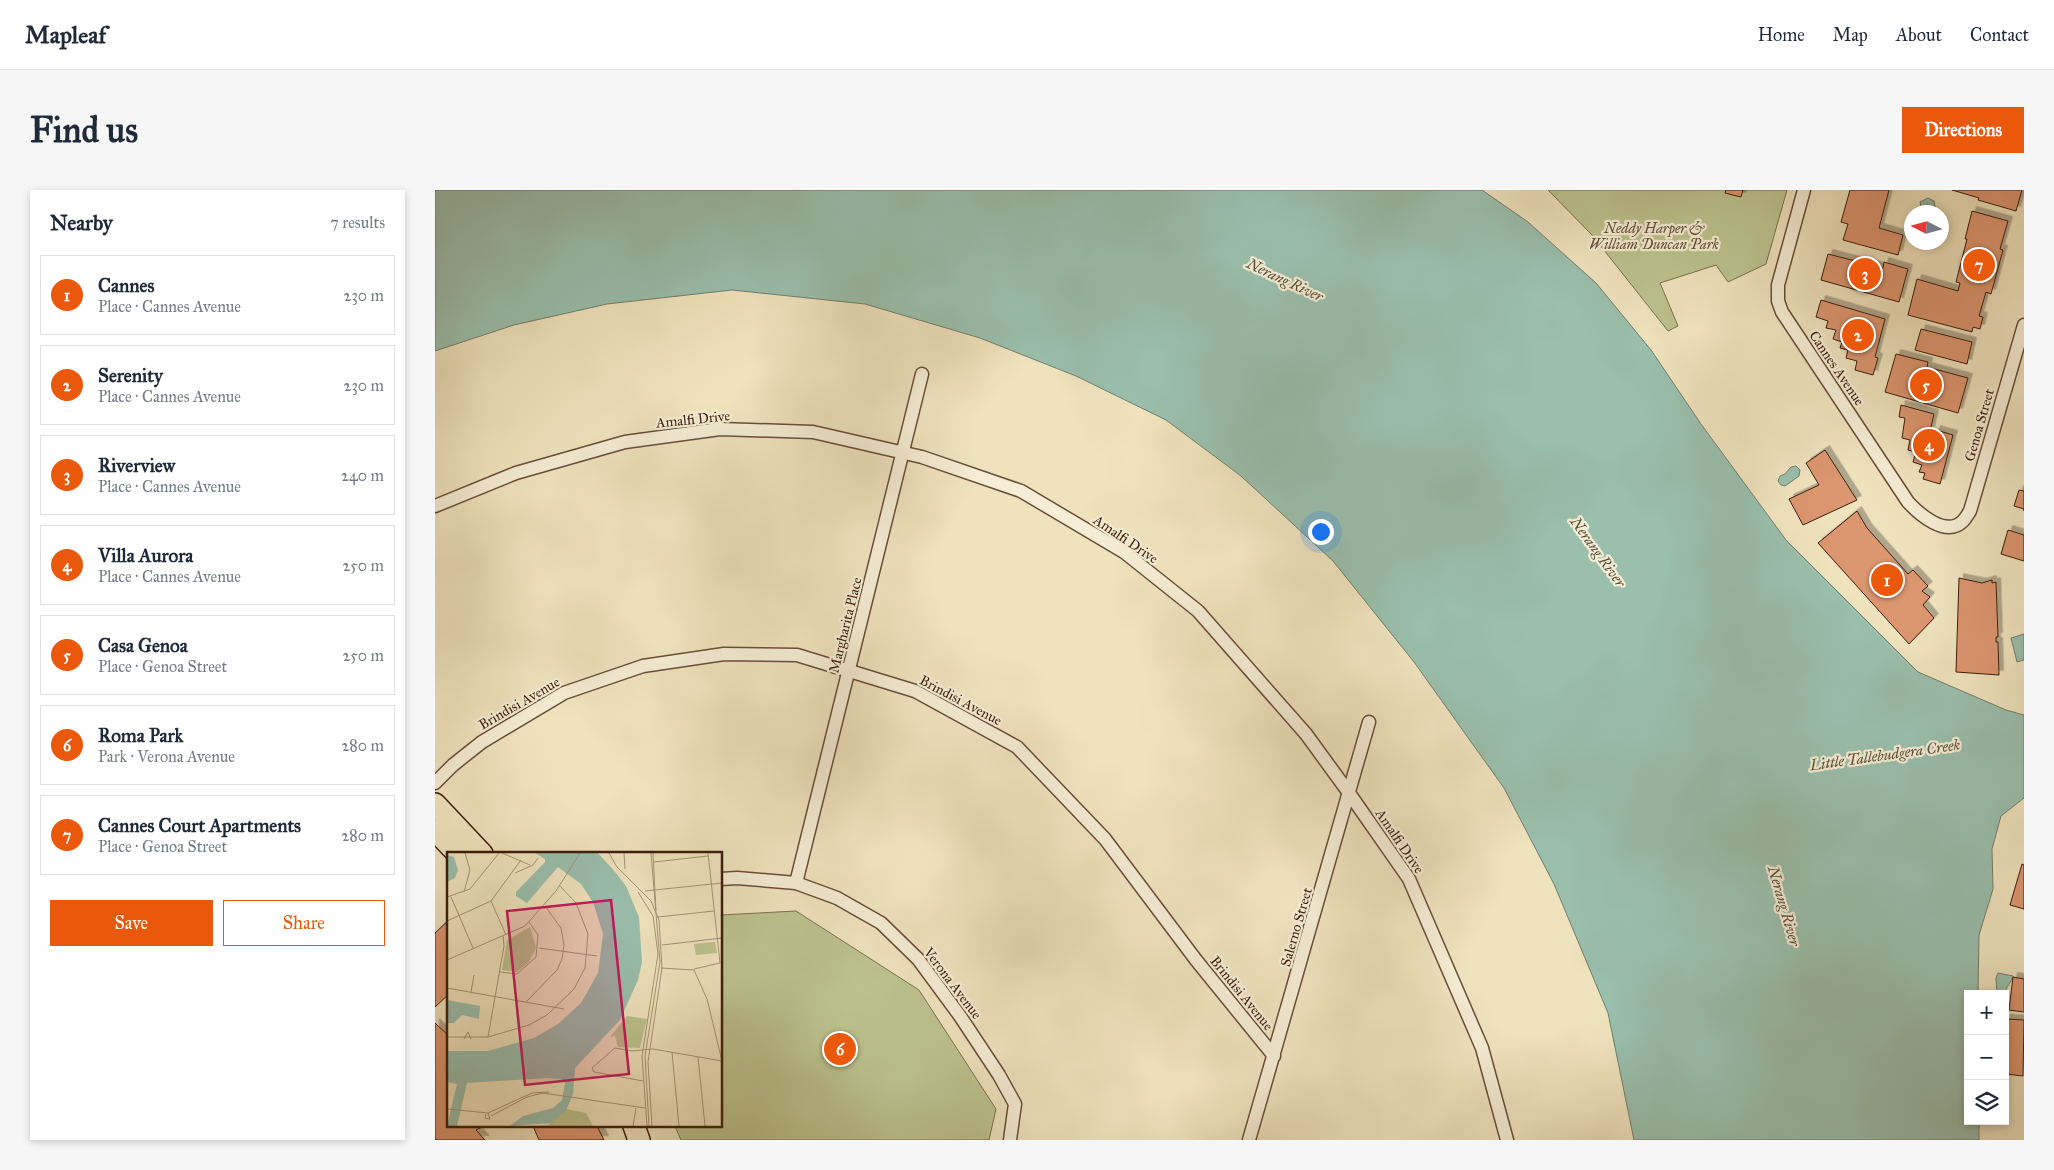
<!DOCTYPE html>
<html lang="en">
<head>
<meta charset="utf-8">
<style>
  body { margin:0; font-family:"IM FELL Great Primer",serif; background:#f6f6f7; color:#1f2937 }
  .controls { position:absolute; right:15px; bottom:15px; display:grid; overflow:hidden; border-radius:0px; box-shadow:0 2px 8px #0003 }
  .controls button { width:45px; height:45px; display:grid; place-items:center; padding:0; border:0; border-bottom:1px solid #e0e1e3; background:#fff; color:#1f2937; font:25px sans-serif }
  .compass { position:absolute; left:1469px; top:15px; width:45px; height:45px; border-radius:50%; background:#fff; box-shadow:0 2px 8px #0003; rotate:276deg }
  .you { position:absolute; left:885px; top:341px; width:18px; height:18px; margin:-12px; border:4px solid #fff; border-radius:50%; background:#1a73e8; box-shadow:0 0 0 8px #1a73e833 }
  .badge { display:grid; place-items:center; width:32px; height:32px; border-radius:50%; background:#ea580c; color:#fff; font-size:16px; font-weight:700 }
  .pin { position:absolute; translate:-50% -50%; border:2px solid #fff; box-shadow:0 1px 5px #0006 }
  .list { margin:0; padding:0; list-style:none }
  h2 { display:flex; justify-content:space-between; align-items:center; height:65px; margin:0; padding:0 20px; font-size:21px }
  h2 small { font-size:16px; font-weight:400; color:#747a83 }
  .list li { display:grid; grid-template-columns:32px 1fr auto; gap:15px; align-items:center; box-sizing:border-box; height:80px; margin:0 10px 10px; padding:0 10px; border:1px solid #e0e1e3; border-radius:0px }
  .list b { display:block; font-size:19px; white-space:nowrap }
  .list p { margin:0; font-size:16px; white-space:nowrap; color:#747a83 }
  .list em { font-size:16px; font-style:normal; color:#747a83 }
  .actions { display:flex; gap:10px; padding:15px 20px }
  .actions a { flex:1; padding:11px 0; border:1px solid #ea580c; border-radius:0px; text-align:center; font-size:18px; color:#ea580c }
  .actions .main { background:#ea580c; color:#fff }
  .icon { flex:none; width:28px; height:28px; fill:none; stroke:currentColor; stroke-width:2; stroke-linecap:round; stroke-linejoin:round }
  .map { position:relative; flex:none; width:1589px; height:950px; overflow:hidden; border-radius:0px }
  header { display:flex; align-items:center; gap:30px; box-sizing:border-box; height:70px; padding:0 25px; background:#fff; border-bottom:1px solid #e0e1e3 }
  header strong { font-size:24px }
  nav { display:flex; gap:28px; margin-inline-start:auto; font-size:18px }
  .intro { display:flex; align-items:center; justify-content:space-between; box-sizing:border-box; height:120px; padding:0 30px }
  h1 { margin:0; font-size:35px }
  .button { padding:12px 22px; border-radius:0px; background:#ea580c; color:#fff; font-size:18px; font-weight:700 }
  main { display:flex; gap:30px; padding:0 30px }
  aside { flex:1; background:#fff; border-radius:0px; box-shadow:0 2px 8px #0003 }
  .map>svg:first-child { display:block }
  .green { fill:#bcc38f; stroke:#7c704e }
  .water { fill:#9abfad; stroke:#747e6d }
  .building { fill:#dc9670; stroke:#3c1d0c; filter:url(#shadow) }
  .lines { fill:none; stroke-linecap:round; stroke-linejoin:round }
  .minor-casing { stroke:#694e38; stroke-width:15 }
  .primary-casing { stroke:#3c1d0c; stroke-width:24 }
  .minor { stroke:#f5edd5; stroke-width:12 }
  .primary { stroke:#efe3be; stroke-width:21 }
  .labels { text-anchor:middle; stroke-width:4.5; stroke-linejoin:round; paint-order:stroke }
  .park-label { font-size:14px; font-style:italic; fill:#624f33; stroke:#f5edd5 }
  .street-label { font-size:14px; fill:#3c1d0c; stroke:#f5edd5 }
  .water-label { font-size:15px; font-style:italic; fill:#584e3c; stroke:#f5edd5 }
  .inset-road { fill:none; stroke:#a79477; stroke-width:1 }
  .view { fill:#c2185b; fill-opacity:0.15; stroke:#c2185b; stroke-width:2.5 }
  .inset-edge { fill:none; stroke:#3c1d0c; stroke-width:2.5 }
</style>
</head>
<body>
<header>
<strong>Mapleaf</strong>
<nav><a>Home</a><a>Map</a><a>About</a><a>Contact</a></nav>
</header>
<div class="intro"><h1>Find us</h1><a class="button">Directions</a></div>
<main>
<aside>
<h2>Nearby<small>7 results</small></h2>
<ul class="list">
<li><span class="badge">1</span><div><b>Cannes</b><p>Place · Cannes Avenue</p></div><em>230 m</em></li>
<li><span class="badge">2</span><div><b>Serenity</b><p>Place · Cannes Avenue</p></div><em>230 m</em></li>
<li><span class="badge">3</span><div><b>Riverview</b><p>Place · Cannes Avenue</p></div><em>240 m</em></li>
<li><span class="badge">4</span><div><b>Villa Aurora</b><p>Place · Cannes Avenue</p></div><em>250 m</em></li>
<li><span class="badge">5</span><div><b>Casa Genoa</b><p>Place · Genoa Street</p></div><em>250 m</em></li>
<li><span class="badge">6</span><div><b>Roma Park</b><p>Park · Verona Avenue</p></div><em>280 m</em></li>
<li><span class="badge">7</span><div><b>Cannes Court Apartments</b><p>Place · Genoa Street</p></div><em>280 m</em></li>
</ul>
<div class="actions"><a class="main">Save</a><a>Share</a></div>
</aside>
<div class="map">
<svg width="1589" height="950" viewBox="0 0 1589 950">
  <defs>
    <filter id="shadow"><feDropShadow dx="4.5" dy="-4.5" stdDeviation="0" flood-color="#0004"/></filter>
  </defs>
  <rect width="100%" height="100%" fill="#efe3be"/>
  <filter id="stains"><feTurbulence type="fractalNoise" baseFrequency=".004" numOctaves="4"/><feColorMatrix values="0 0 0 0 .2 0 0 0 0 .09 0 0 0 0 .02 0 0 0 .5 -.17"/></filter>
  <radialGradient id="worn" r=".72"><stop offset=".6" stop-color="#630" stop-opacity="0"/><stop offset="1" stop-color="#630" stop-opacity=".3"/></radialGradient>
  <g class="green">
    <path d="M 1113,0 L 1352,0 L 1331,74 L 1293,92 L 1281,75 L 1225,93 L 1243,136 L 1233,141 L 1157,45 Z"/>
    <path d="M 361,721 L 484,800 L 561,919 L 554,950 L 246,950 L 240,936 L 286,936 L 286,725 Z"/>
  </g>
  <g class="water">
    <path d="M 0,0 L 1047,0 L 1093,32 L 1161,93 L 1216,160 L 1266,234 L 1351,350 L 1483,482 L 1571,520 L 1589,525 L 1589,608 L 1566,626 L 1557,659 L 1558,699 L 1544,745 L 1543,804 L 1533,804 L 1533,931 L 1544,931 L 1544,950 L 1199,950 L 1173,823 L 1119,694 L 1069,598 L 979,472 L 898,371 L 806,286 L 731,230 L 641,186 L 545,148 L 430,114 L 297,100 L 172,114 L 79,135 L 0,161 Z"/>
    <path d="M 1493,8 L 1499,11 L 1501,22 L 1487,22 L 1485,12 Z"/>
    <path d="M 1361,276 L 1365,280 L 1364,286 L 1350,296 L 1346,295 L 1343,291 L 1345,286 L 1350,284 L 1356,277 Z"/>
    <path d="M 1589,444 L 1589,470 L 1582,472 L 1576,448 Z"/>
    <path d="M 1563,783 L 1578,786 C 1577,792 1571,796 1570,804 L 1562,804 L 1561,788 Z"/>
  </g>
  <g class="building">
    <path d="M 1291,0 L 1308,0 L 1306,7 L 1290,3 Z"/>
    <path d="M 1415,0 L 1454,0 L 1444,38 L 1468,45 L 1463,65 L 1408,50 L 1413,34 L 1406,32 Z"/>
    <path d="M 1517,0 L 1587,0 L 1581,21 L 1543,10 L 1544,8 Z"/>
    <path d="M 1537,21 L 1573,31 L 1565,59 L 1568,60 L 1556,104 L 1551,102 L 1544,126 L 1548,127 L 1545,139 L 1538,137 L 1537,142 L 1473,125 L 1482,89 L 1523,101 L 1525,93 L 1521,92 L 1532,49 L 1530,49 Z"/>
    <path d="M 1393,64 L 1448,78 L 1449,72 L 1473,79 L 1464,112 L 1386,90 Z"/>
    <path d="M 1386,110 L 1450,129 L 1440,167 L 1443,168 L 1438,185 L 1420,180 L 1422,171 L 1411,168 L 1413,160 L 1405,158 L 1407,152 L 1398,149 L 1401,140 L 1391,138 L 1393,131 L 1381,127 Z"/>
    <path d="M 1486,139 L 1537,152 L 1532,174 L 1480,160 Z"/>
    <path d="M 1461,164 L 1493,172 L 1492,177 L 1533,188 L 1523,223 L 1450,202 Z"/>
    <path d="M 1466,215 L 1499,224 L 1495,241 L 1490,240 L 1490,244 L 1499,247 L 1501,240 L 1518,245 L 1505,294 L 1488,289 L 1490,283 L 1484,282 L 1487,275 L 1478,272 L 1481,262 L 1473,260 L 1475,250 L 1467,248 L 1470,228 L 1464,227 Z"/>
    <path d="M 1390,260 L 1422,310 L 1368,335 L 1354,309 L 1384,295 L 1371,273 Z"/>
    <path d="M 1584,300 L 1589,301 L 1589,321 L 1589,319 L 1579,316 Z"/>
    <path d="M 1422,321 L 1432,338 L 1473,384 L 1478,380 L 1493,396 L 1487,401 L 1495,407 L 1488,415 L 1499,428 L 1474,454 L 1383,353 Z"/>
    <path d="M 1573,340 L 1589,345 L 1589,371 L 1566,364 Z"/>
    <path d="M 1524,388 L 1547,393 L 1557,390 L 1557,393 L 1561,392 L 1563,447 L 1561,447 L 1561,452 L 1563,452 L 1564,485 L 1521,482 Z"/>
    <path d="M 1587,674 L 1589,675 L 1589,719 L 1575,715 Z"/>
    <path d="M 14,730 L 14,804 L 0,817 L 0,743 Z"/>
    <path d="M 1578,787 L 1589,789 L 1589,822 L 1574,820 Z"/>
    <path d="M 1571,829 L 1589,830 L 1588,886 L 1570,884 Z"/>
    <path d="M 0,833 L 14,846 L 14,936 L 49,936 L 41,940 L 50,950 L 0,950 Z"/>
    <path d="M 98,936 L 162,936 L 169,950 L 104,950 Z"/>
  </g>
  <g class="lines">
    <defs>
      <g id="minor">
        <path d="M 1369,0 L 1343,95 L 1343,111 L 1347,122 L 1473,312 C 1484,324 1511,348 1528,331 C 1531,328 1533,324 1535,321 L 1589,135"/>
        <path d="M 0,316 L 81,283 L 190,252 L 285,239 L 378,242 L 487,267 L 586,301 L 689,362 L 763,421 L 871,544 L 914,603 L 974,689 L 1047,858 L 1072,950"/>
        <path d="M 0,593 L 18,575 L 47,552 L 129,503 L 208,476 L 289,464 L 362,465 L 480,501 L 582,557 L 670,649 L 761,770 L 839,866"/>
        <path d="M 286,689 L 302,688 L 361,693 L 402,708 L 446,733 L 483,769 L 525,826 L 564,885 L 580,914 L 575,950"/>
        <path d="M 361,693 L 487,184"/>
        <path d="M 814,950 L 934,532"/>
      </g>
      <g id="primary">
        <path d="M 0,614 L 47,664"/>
        <path d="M 0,640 L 23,664"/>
        <path d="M 199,936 L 204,950"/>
      </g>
    </defs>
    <use href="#minor" class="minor-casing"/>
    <use href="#primary" class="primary-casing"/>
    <use href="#minor" class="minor"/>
    <use href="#primary" class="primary"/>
  </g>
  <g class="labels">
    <g class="park-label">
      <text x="1219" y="43">Neddy Harper &amp;<tspan x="1219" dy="16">William Duncan Park</tspan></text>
    </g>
    <g class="street-label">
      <text transform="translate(1402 178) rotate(56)" y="5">Cannes Avenue</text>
      <text transform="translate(258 229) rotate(-6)" y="5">Amalfi Drive</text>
      <text transform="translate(1544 235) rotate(-74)" y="5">Genoa Street</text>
      <text transform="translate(691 349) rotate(34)" y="5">Amalfi Drive</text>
      <text transform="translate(410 435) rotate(-76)" y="5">Margharita Place</text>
      <text transform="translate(526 510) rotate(28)" y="5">Brindisi Avenue</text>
      <text transform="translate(84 513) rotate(-30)" y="5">Brindisi Avenue</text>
      <text transform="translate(965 651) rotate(56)" y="5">Amalfi Drive</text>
      <text transform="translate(861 737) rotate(-74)" y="5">Salerno Street</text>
      <text transform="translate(518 793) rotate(53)" y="5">Verona Avenue</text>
      <text transform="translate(807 803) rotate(51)" y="5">Brindisi Avenue</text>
    </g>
    <g class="water-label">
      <text transform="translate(850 90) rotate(25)" y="5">Nerang River</text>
      <text transform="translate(1163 362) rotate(54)" y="5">Nerang River</text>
      <text transform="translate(1450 565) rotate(-8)" y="5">Little Tallebudgera Creek</text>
      <text transform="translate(1349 716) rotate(74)" y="5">Nerang River</text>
    </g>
  </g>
  <g transform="translate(12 662)">
    <rect width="275" height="275" fill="#efe3be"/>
    <path d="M 83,75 L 89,96 L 82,110 L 70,120 L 55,118 L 60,88 ZM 268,90 L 270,101 L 249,103 L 247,92 ZM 180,164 L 200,167 L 193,196 L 171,195 L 168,184 L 163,185 ZM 120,257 L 139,261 L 146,274 L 85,274 L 101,273 Z" fill="#bcc38f"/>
    <path d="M 88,1 L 151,1 L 169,21 L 179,34 L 192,65 L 195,110 L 191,128 L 173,168 L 128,216 L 126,242 L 119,259 L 104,271 L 63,274 L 76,264 L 106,256 L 115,248 L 118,231 L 113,227 L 100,226 L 20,231 L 10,274 L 0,274 L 10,232 L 0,230 L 0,199 L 41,199 L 87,186 L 111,172 L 134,151 L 151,121 L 156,82 L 146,50 L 134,32 L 111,15 L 80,51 L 69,44 L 69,40 L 98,10 L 98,7 ZM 0,3 L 7,5 L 11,18 L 8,26 L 0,30 ZM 0,148 L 33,154 L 32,167 L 15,163 L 7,171 L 1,171 Z" fill="#9abfad"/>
    <path class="inset-road" d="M 55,1 L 83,13M 162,1 L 170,15 L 204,49 L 212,68 L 215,116 L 201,210 L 205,274M 177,1 L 178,17M 206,1 L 209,59M 207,10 L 261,4M 68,21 L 86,13 L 91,6M 198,39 L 275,31M 17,40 L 23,18 L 18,1M 191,40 L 206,64 L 211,102 L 195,204 L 200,274M 0,45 L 23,37 L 52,1M 4,45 L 26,96M 44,49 L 59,83M 211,65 L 267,59M 0,69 L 44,49 L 74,8M 215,93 L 275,86M 92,96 L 150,104M 0,108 L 78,74 L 109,39 L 133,1M 214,116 L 247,118 L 260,147 L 275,209M 247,117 L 273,111 L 261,1M 53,120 L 70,122 L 89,105 L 91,83 L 82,70M 0,136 L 117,157M 24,140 L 27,123M 79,150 L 110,118 L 115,107 L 117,93 L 114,76 L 98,54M 0,185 L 41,185 L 82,173 L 100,163 L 127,137 L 138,116 L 141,82 L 129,51 L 113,34M 41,185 L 57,94 L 56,84M 17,187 L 21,180 L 24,187M 225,200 L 232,274M 251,205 L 258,274M 196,229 L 147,220 L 145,216 L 168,196 L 185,199 L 206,197 L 275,209M 0,257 L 41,261 L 43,267 L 38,266 L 39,262M 41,261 L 85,241 L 102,240M 44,264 L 80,245 L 96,241 L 198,256M 186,274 L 189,256M 202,274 L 198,204 L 213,110 L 204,1"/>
    <path class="view" d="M 164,48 L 182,222 L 78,233 L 60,59 Z"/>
    <rect width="275" height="275" class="inset-edge"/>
  </g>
  <rect width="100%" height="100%" filter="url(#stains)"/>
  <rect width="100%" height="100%" fill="url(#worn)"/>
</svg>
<div class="controls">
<button>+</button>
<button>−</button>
<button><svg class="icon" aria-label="layers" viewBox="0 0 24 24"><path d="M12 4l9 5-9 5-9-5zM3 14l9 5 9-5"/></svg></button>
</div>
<svg class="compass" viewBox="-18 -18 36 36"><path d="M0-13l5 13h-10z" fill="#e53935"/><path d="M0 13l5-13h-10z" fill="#747a83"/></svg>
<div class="you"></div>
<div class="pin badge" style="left:1452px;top:390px">1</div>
<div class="pin badge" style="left:1423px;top:145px">2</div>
<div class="pin badge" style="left:1430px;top:84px">3</div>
<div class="pin badge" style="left:1494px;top:255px">4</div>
<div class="pin badge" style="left:1491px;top:195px">5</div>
<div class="pin badge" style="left:405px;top:859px">6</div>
<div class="pin badge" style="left:1544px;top:75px">7</div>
</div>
</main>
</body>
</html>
